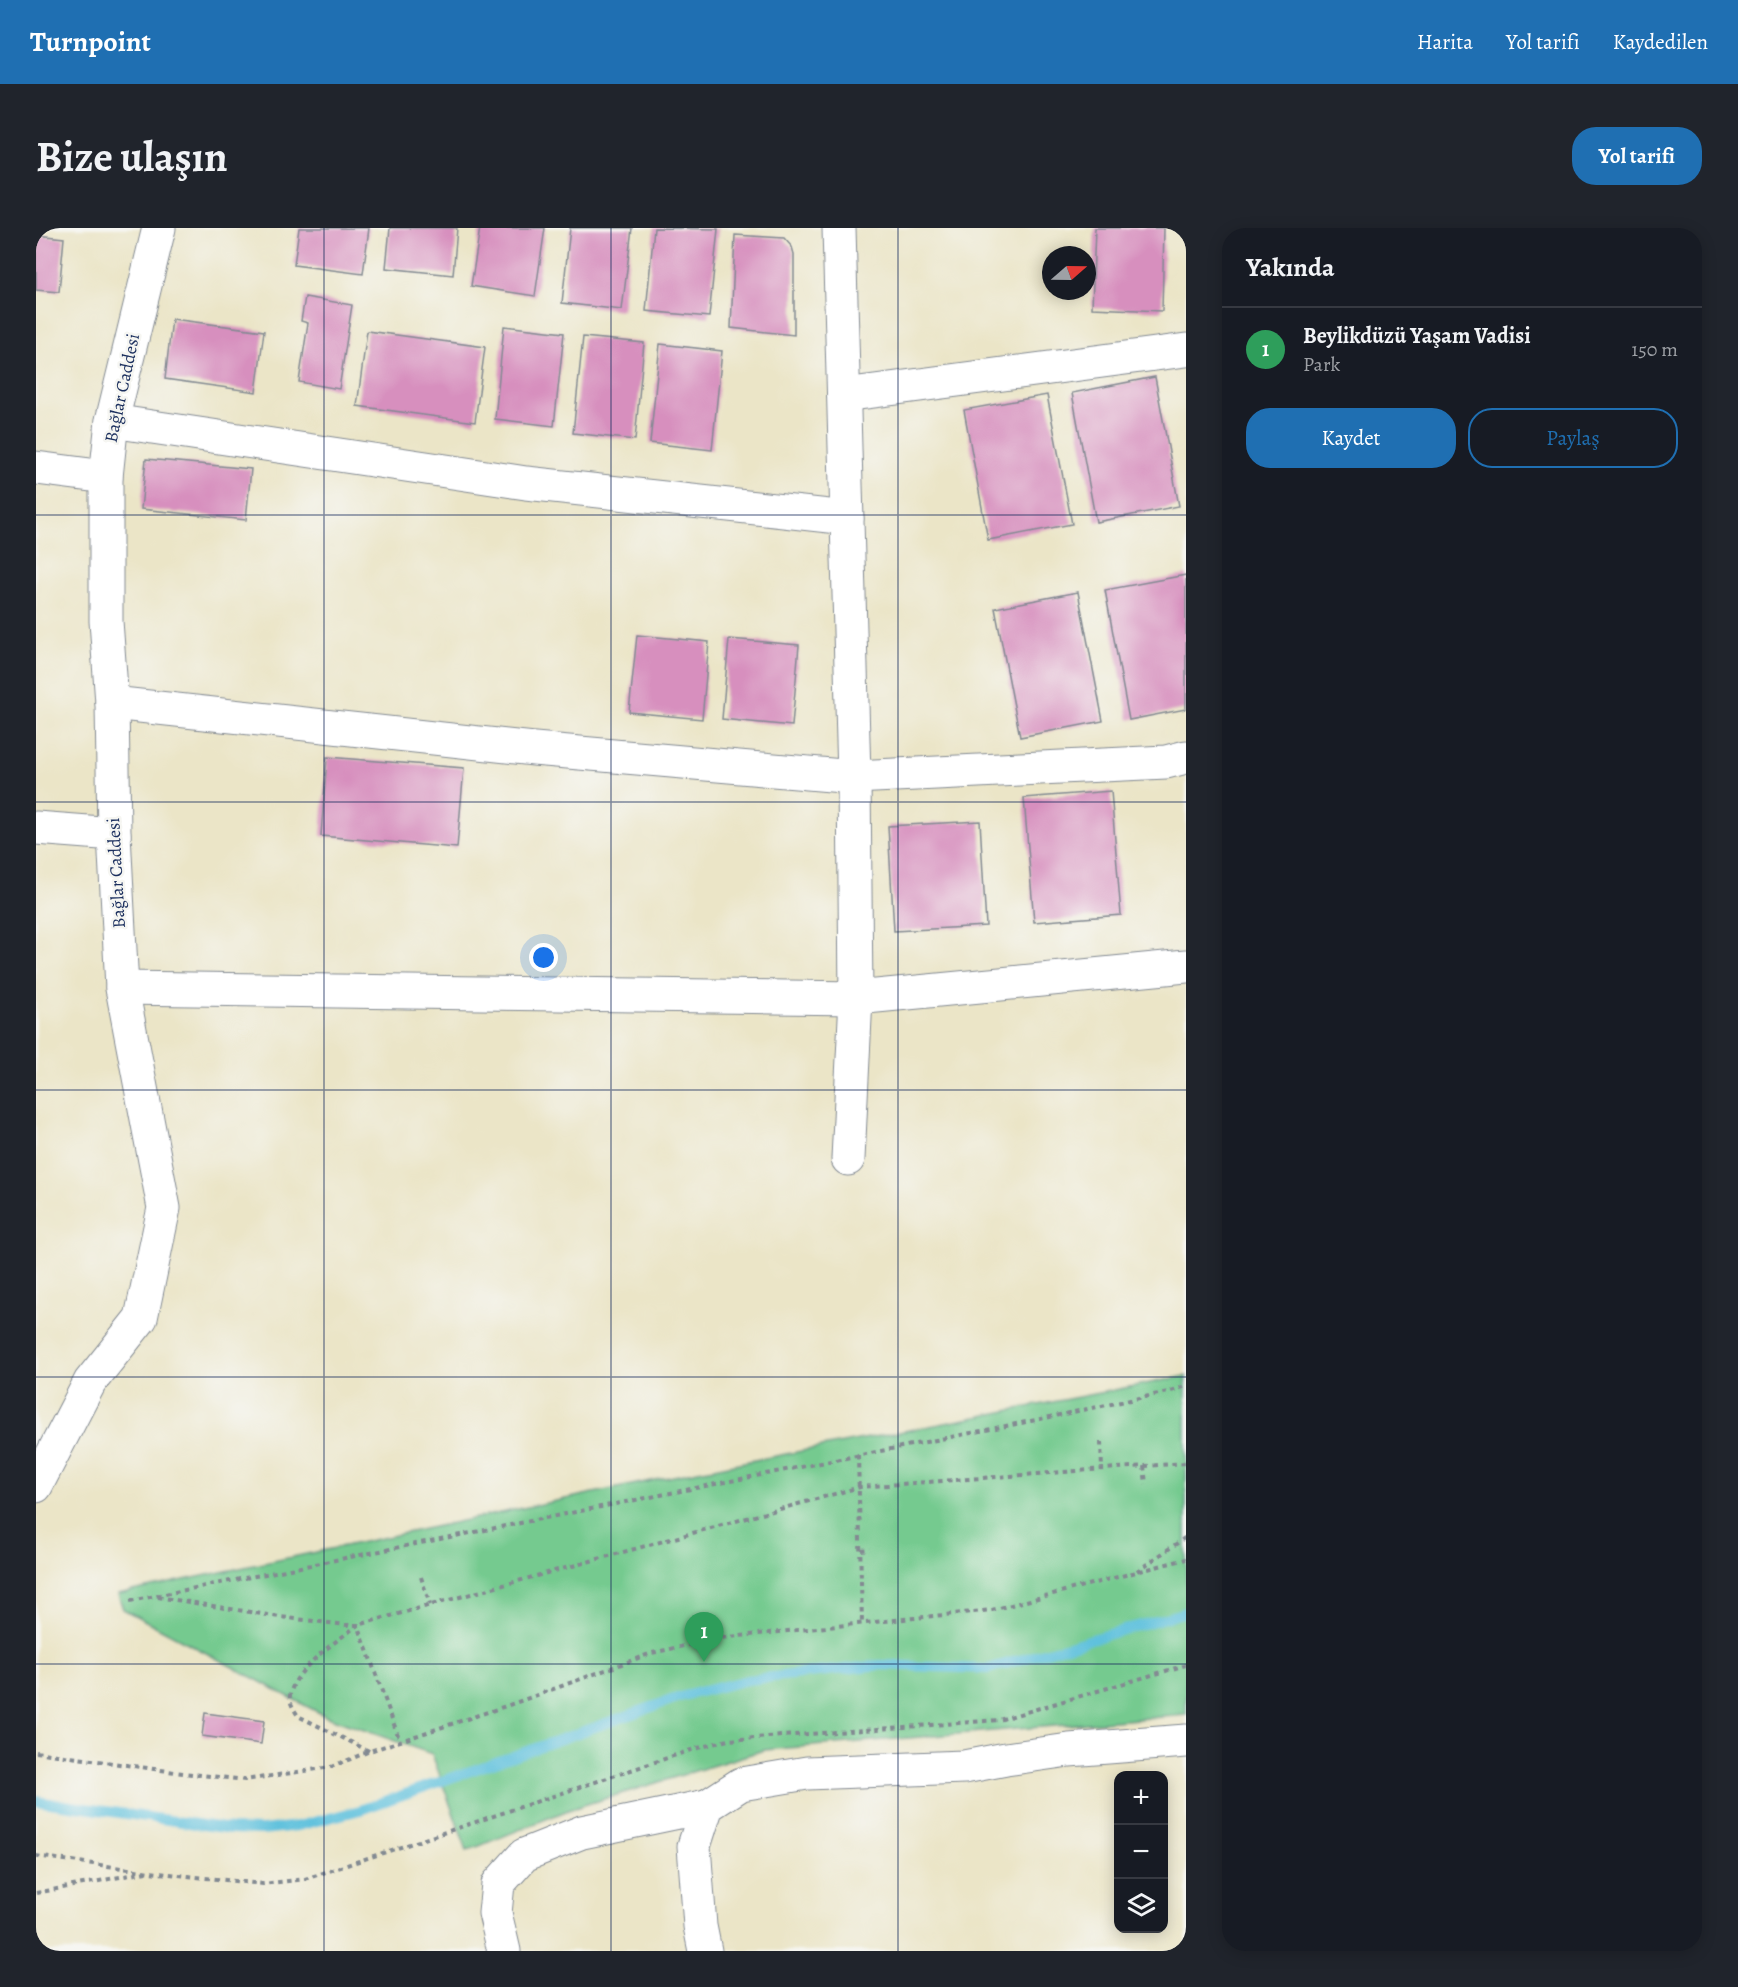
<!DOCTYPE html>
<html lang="tr">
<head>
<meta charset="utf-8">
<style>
  body { margin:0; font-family:Alegreya,serif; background:#20242c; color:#f1f3f6 }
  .controls { position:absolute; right:18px; bottom:18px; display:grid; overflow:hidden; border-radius:12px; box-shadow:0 3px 15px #0003 }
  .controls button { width:54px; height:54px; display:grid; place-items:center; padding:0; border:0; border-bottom:2px solid #363941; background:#171b24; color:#f1f3f6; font:30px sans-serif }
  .compass { position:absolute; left:1006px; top:18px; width:54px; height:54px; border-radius:50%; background:#171b24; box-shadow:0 3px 15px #0003; rotate:70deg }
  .you { position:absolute; left:508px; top:730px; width:21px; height:21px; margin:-15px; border:4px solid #fff; border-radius:50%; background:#1a73e8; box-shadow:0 0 0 9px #1a73e833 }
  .badge { display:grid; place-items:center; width:39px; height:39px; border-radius:50%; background:#1f6fb2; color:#fff; font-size:20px; font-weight:700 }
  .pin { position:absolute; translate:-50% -50px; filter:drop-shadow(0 2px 3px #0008) }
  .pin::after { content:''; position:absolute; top:32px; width:21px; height:18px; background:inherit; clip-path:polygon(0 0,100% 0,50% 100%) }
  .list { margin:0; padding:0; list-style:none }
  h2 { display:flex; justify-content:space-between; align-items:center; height:78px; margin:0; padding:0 24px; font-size:26px }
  h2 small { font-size:20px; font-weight:400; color:#9ea1a6 }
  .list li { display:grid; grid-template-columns:39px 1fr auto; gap:18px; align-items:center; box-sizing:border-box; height:84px; padding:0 24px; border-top:2px solid #363941 }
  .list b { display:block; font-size:22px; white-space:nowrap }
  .list p { margin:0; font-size:20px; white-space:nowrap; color:#9ea1a6 }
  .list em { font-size:20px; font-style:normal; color:#9ea1a6 }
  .actions { display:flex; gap:12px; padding:18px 24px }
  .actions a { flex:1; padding:14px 0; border:2px solid #1f6fb2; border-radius:24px; text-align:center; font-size:21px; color:#1f6fb2 }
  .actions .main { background:#1f6fb2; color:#fff }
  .icon { flex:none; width:33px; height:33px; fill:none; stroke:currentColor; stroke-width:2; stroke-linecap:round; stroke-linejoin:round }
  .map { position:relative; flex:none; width:1150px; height:1723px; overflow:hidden; border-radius:24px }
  header { display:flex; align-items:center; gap:36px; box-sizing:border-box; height:84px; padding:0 30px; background:#1f6fb2; color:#fff }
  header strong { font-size:28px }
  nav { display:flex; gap:33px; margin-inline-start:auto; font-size:21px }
  .intro { display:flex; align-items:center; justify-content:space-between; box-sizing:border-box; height:144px; padding:0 36px }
  h1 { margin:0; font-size:42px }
  .button { padding:15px 27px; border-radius:24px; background:#1f6fb2; color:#fff; font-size:21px; font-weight:700 }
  main { display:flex; gap:36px; padding:0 36px }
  aside { flex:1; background:#171b24; border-radius:24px; box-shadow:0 3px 15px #0003 }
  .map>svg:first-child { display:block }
  .green { fill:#74ca8f; stroke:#487c76; stroke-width:1.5 }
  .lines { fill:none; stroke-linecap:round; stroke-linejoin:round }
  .stream { stroke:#5fc1dd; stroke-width:10 }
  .building { fill:#d78fbe }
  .minor-casing { stroke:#838a92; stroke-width:35 }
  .path { stroke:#838a92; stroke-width:4; stroke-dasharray:4.5 4.5; stroke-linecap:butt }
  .minor { stroke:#fff; stroke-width:33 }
  .grid { fill:none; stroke:#1b2f5e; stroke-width:1.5; stroke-opacity:0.55 }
  .labels { text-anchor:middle; stroke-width:5; stroke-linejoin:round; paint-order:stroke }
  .street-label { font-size:18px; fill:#1b2f5e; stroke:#f6f6f2 }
</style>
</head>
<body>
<header>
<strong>Turnpoint</strong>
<nav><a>Harita</a><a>Yol tarifi</a><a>Kaydedilen</a></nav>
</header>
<div class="intro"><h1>Bize ulaşın</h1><a class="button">Yol tarifi</a></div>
<main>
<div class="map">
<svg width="1150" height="1723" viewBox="0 0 1150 1723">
  <rect width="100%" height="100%" fill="#f6f6f2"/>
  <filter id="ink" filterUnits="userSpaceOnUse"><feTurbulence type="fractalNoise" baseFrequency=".0167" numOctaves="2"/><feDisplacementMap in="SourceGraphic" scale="12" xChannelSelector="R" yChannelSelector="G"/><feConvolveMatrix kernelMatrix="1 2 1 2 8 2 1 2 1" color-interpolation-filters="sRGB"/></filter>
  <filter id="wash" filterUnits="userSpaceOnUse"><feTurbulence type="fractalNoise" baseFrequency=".008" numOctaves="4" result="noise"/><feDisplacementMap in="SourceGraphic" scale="24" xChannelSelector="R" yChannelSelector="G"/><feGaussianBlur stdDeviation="1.35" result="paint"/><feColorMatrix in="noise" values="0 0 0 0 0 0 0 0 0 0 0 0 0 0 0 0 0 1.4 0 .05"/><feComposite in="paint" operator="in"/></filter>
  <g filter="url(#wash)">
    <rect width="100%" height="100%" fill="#ebe5c7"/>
    <path class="green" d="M 1150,1148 L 1150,1487 L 728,1522 L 535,1581 L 431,1623 L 396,1526 L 291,1489 L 87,1381 L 82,1366 L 652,1245 Z"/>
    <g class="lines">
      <path class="stream" d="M 0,1573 L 195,1601 L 226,1602 L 262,1598 L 324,1582 L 644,1469 L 711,1452 L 844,1437 L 952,1441 L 1150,1384"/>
    </g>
    <g id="blocks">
      <g class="building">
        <path d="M 263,0 L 333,0 L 327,46 L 258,37 Z"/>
        <path d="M 354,0 L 421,0 L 417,47 L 350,40 Z"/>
        <path d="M 444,0 L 509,0 L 499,68 L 435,58 Z"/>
        <path d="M 534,0 L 596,0 L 586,82 L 526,75 Z"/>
        <path d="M 618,0 L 682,1 L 673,89 L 610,83 Z"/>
        <path d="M 1059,0 L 1128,0 L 1126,83 L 1056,80 Z"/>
        <path d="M 0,7 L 28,10 L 23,64 L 0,62 Z"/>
        <path d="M 699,7 L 748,10 L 756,19 L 758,26 L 758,107 L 695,100 Z"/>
        <path d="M 269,69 L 316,77 L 303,161 L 263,154 L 272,95 L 265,93 Z"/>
        <path d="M 136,91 L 228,103 L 220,164 L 129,151 Z"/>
        <path d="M 468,98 L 528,105 L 518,198 L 459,191 Z"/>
        <path d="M 331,103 L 449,119 L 439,194 L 321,178 Z"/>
        <path d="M 547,109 L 608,115 L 599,212 L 537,205 Z"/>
        <path d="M 624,116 L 686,123 L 676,222 L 614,215 Z"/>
        <path d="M 1119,149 L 1143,278 L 1060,294 L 1036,165 Z"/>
        <path d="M 1011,167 L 1036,296 L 952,312 L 928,182 Z"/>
        <path d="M 110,231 L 215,241 L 210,292 L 105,281 Z"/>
        <path d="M 1150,347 L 1150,481 L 1093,492 L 1069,362 Z"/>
        <path d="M 1042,364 L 1067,493 L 984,509 L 959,380 Z"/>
        <path d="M 601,407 L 673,414 L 666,491 L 593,484 Z"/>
        <path d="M 693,411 L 763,417 L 756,498 L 686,491 Z"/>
        <path d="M 291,529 L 428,540 L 421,620 L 285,608 Z"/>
        <path d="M 1075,563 L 1085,687 L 998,694 L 988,570 Z"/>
        <path d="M 944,593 L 950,698 L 858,703 L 852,598 Z"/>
        <path d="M 169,1485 L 228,1493 L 225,1516 L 166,1508 Z"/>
      </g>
    </g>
  </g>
  <g filter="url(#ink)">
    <use href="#blocks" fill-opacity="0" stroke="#838a92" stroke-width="1.5"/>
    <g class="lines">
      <defs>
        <g id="minor">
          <path d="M 803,0 L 818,549 L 820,770 L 812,931"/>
          <path d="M 808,167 L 1150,122"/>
          <path d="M 76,193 L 490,255 L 811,290"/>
          <path d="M 0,240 L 70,249"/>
          <path d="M 76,475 L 498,521 L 818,549 L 1130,534 L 1150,529"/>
          <path d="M 0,600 L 78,606"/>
          <path d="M 86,760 L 820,770 L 1150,738"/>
          <path d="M 0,1258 L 54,1154 L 105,1090 L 128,980 L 86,760 L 78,606 L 76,475 L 70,393 L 70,249 L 76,193 L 123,0"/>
          <path d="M 468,1723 L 459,1685 L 462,1656 L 488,1627 L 546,1604 L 671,1578"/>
          <path d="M 669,1723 L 664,1698 L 658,1618 L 671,1578 L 705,1556 L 771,1545 L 928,1539 L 970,1531 L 1033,1522 L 1150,1513"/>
        </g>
      </defs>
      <use href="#minor" class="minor-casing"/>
      <g class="path">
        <path d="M 1065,1214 L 1066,1241"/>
        <path d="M 822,1227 L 826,1396"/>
        <path d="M 1108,1238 L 1110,1256"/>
        <path d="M 825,1322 L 834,1321"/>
        <path d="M 1101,1343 L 1150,1309"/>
        <path d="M 385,1349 L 394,1377"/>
        <path d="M 122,1369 L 244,1389 L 310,1397 L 322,1397 L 824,1259 L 1150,1235"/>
        <path d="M 94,1373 L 995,1193 L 1132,1164 L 1150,1158"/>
        <path d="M 333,1523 L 262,1488 C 258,1481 253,1475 254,1467 C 259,1440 301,1413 322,1397 L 364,1513"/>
        <path d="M 0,1524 L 139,1544 L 209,1552 L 295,1539 L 334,1523 L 479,1475 L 616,1425 L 684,1410 L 956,1382 L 1150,1331"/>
        <path d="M 0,1628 L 114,1644 L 227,1656 L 269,1651 L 658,1521 L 692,1512 L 963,1492 L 1150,1437"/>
        <path d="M 0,1665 L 110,1644"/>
      </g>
      <use href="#minor" class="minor"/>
    </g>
  </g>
  <path class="grid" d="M 288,0 L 288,1723M 575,0 L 575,1723M 862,0 L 862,1723M 0,287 L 1150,287M 0,574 L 1150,574M 0,862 L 1150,862M 0,1149 L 1150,1149M 0,1436 L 1150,1436"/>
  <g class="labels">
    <g class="street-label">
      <text transform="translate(86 160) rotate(-78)" y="6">Bağlar Caddesi</text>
      <text transform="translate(80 645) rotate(-93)" y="6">Bağlar Caddesi</text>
    </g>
  </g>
</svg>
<div class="controls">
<button>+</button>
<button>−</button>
<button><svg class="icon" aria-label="layers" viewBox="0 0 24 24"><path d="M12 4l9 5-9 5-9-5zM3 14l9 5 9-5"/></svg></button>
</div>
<svg class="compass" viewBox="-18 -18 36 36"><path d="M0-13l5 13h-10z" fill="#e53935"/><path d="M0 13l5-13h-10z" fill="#9ea1a6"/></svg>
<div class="you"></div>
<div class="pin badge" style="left:668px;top:1434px;background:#2e9e5b">1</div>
</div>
<aside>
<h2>Yakında<small></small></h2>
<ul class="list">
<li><span class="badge" style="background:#2e9e5b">1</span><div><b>Beylikdüzü Yaşam Vadisi</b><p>Park</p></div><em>150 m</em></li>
</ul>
<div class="actions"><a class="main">Kaydet</a><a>Paylaş</a></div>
</aside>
</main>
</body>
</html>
